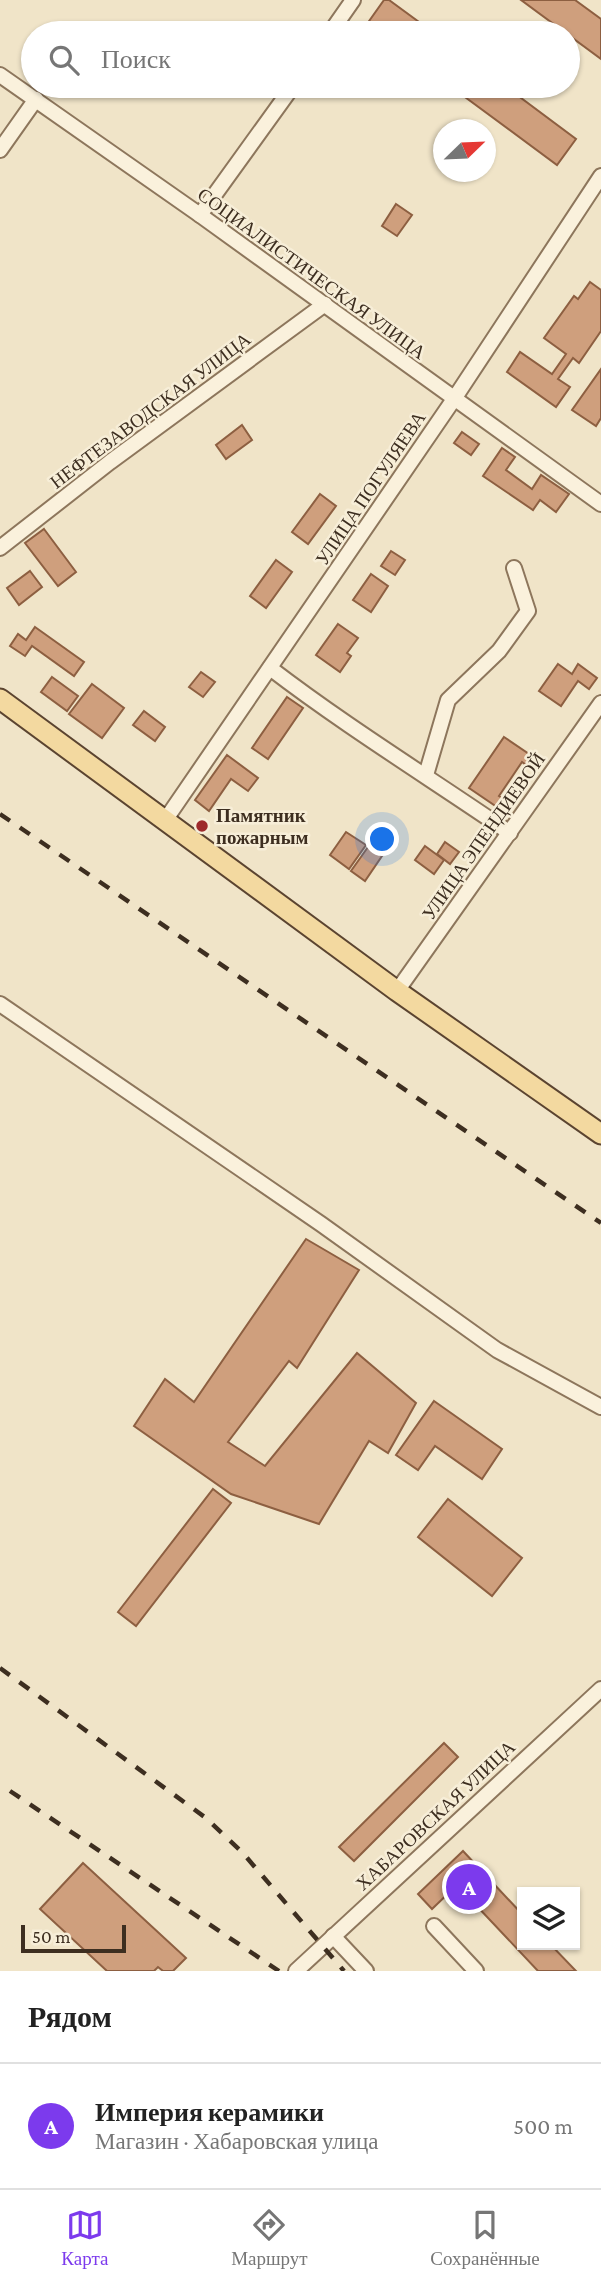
<!DOCTYPE html>
<html lang="ru">
<head>
<meta charset="utf-8">
<style>
  body { margin:0; font-family:"Crimson Pro",serif; background:#f2f2f2; color:#222 }
  .controls { position:absolute; right:21px; bottom:21px; display:grid; overflow:hidden; border-radius:0px; box-shadow:0 2px 5px #0004 }
  .controls button { width:63px; height:63px; display:grid; place-items:center; padding:0; border:0; border-bottom:2px solid #e0e0e0; background:#fff; color:#222; font:35px sans-serif }
  .compass { position:absolute; left:433px; top:119px; width:63px; height:63px; border-radius:50%; background:#fff; box-shadow:0 2px 5px #0004; rotate:67deg }
  .scale { position:absolute; left:21px; bottom:18px; width:105px; box-sizing:border-box; padding-left:7px; border:4px solid #3d2e20; border-top:0; font-size:19px; line-height:24px; white-space:nowrap; color:#3d2e20; -webkit-text-stroke:5px #f7eed8; paint-order:stroke }
  .you { position:absolute; left:383px; top:840px; width:24px; height:24px; margin:-18px; border:5px solid #fff; border-radius:50%; background:#1a73e8; box-shadow:0 0 0 10px #1a73e833 }
  .badge { display:grid; place-items:center; width:46px; height:46px; border-radius:50%; background:#7c3aed; color:#fff; font-size:23px; font-weight:700 }
  .pin { position:absolute; translate:-50% -50%; border:4px solid #fff; box-shadow:0 2px 7px #0006 }
  .list { margin:0; padding:0; list-style:none }
  h2 { display:flex; justify-content:space-between; align-items:center; height:91px; margin:0; padding:0 28px; font-size:30px }
  h2 small { font-size:23px; font-weight:400; color:#767676 }
  .list li { display:grid; grid-template-columns:46px 1fr auto; gap:21px; align-items:center; box-sizing:border-box; height:126px; padding:0 28px; border-top:2px solid #e0e0e0 }
  .list b { display:block; font-size:26px; white-space:nowrap }
  .list p { margin:0; font-size:23px; white-space:nowrap; color:#767676 }
  .list em { font-size:23px; font-style:normal; color:#767676 }
  .icon { flex:none; width:38px; height:38px; fill:none; stroke:currentColor; stroke-width:2; stroke-linecap:round; stroke-linejoin:round }
  .map { position:relative; flex:none; width:601px; height:1971px; overflow:hidden }
  .search { position:absolute; background:#fff; box-shadow:0 2px 5px #0004; left:21px; right:21px; top:21px; height:77px; display:flex; align-items:center; gap:18px; box-sizing:border-box; padding:0 24px; border-radius:38px; color:#767676; font-size:26px }
  .sheet { height:217px; background:#fff }
  nav { display:flex; justify-content:space-around; align-items:center; box-sizing:border-box; height:98px; border-top:2px solid #e0e0e0; background:#fff; font-size:19px; color:#767676 }
  nav a { display:grid; justify-items:center; gap:4px }
  nav .on { color:#7c3aed }
  .map>svg:first-child { display:block }
  .building { fill:#cf9f7d; stroke:#8d5f41; stroke-width:2 }
  .lines { fill:none; stroke-linecap:round; stroke-linejoin:round }
  .minor-casing { stroke:#8d765c; stroke-width:18 }
  .major-casing { stroke:#5b4430; stroke-width:23 }
  .minor { stroke:#faf1dc; stroke-width:14 }
  .major { stroke:#f3d9a0; stroke-width:19 }
  .rail { stroke:#3d2e20; stroke-width:4.5; stroke-dasharray:12 12; stroke-linecap:butt }
  .poi-dot { fill:#9e2a2b; stroke:#f7eed8; stroke-width:2.5 }
  .labels { text-anchor:middle; stroke-width:5; stroke-linejoin:round; paint-order:stroke }
  .street-label { font-size:19px; fill:#3d2e20; stroke:#f7eed8 }
  .poi-label { font-size:19px; font-weight:bold; fill:#3d2e20; stroke:#f7eed8; text-anchor:start }
</style>
</head>
<body>
<div class="map">
<svg width="601" height="1971" viewBox="0 0 601 1971">
  <rect width="100%" height="100%" fill="#f0e4c8"/>
  <g class="building">
    <path d="M 384,0 L 389,0 L 434,33 L 380,33 L 367,24 Z"/>
    <path d="M 521,0 L 575,0 L 601,19 L 601,59 Z"/>
    <path d="M 450,86 L 505,86 L 576,139 L 557,165 Z"/>
    <path d="M 396,204 L 412,215 L 397,236 L 382,226 Z"/>
    <path d="M 590,282 L 601,290 L 601,331 L 579,363 L 573,358 L 558,379 L 570,387 L 556,407 L 507,372 L 520,352 L 552,374 L 566,354 L 544,338 L 574,296 L 578,299 Z"/>
    <path d="M 601,369 L 601,418 L 596,426 L 572,410 Z"/>
    <path d="M 242,425 L 252,440 L 226,459 L 216,445 Z"/>
    <path d="M 462,432 L 479,444 L 471,455 L 454,443 Z"/>
    <path d="M 502,448 L 515,457 L 506,470 L 532,489 L 541,475 L 569,494 L 556,512 L 540,500 L 533,510 L 483,476 Z"/>
    <path d="M 320,494 L 336,506 L 308,544 L 292,532 Z"/>
    <path d="M 44,529 L 76,572 L 58,586 L 25,543 Z"/>
    <path d="M 391,551 L 405,560 L 395,575 L 381,566 Z"/>
    <path d="M 276,560 L 292,572 L 266,608 L 250,596 Z"/>
    <path d="M 30,571 L 42,587 L 19,605 L 7,588 Z"/>
    <path d="M 371,574 L 388,586 L 371,612 L 353,600 Z"/>
    <path d="M 338,624 L 358,638 L 347,653 L 351,656 L 340,672 L 316,655 Z"/>
    <path d="M 35,627 L 84,662 L 74,676 L 32,646 L 25,656 L 10,646 L 18,634 L 26,640 Z"/>
    <path d="M 558,664 L 572,674 L 578,664 L 597,678 L 589,689 L 578,681 L 561,706 L 539,691 Z"/>
    <path d="M 201,672 L 215,682 L 203,697 L 189,687 Z"/>
    <path d="M 52,677 L 78,696 L 67,711 L 41,692 Z"/>
    <path d="M 92,684 L 124,708 L 102,738 L 69,714 Z"/>
    <path d="M 287,697 L 303,708 L 268,759 L 252,748 Z"/>
    <path d="M 144,711 L 165,727 L 155,741 L 133,725 Z"/>
    <path d="M 504,737 L 532,756 L 526,765 L 522,762 L 499,796 L 502,798 L 497,807 L 469,788 Z"/>
    <path d="M 227,755 L 258,778 L 248,791 L 231,779 L 209,811 L 195,800 Z"/>
    <path d="M 346,832 L 366,845 L 349,869 L 330,855 Z"/>
    <path d="M 445,842 L 459,852 L 450,864 L 437,854 Z"/>
    <path d="M 425,846 L 444,860 L 434,874 L 415,860 Z"/>
    <path d="M 368,847 L 382,856 L 365,881 L 351,871 Z"/>
    <path d="M 306,1239 L 359,1270 L 297,1368 L 289,1361 L 228,1442 L 265,1466 L 357,1353 L 416,1403 L 388,1453 L 369,1441 L 319,1524 L 231,1494 L 134,1426 L 165,1379 L 194,1402 Z"/>
    <path d="M 434,1401 L 502,1449 L 482,1479 L 435,1446 L 418,1470 L 396,1455 Z"/>
    <path d="M 213,1489 L 231,1503 L 136,1626 L 118,1612 Z"/>
    <path d="M 448,1499 L 522,1558 L 492,1596 L 418,1537 Z"/>
    <path d="M 444,1743 L 458,1757 L 354,1861 L 339,1847 Z"/>
    <path d="M 463,1851 L 522,1914 L 522,1945 L 551,1945 L 576,1971 L 538,1971 L 457,1885 L 432,1909 L 418,1894 Z"/>
    <path d="M 83,1863 L 186,1958 L 173,1971 L 163,1971 L 158,1967 L 154,1971 L 107,1971 L 40,1909 Z"/>
  </g>
  <g class="lines">
    <defs>
      <g id="minor">
        <path d="M 330,33 L 353,0"/>
        <path d="M 0,75 L 200,215 L 601,504"/>
        <path d="M 0,150 L 36,99"/>
        <path d="M 200,215 L 293,86"/>
        <path d="M 0,548 L 110,462 L 325,304"/>
        <path d="M 270,668 C 347,727 430,778 510,833"/>
        <path d="M 426,775 L 448,700 L 499,651 L 528,611 L 514,568"/>
        <path d="M 166,819 L 454,399 L 601,176"/>
        <path d="M 397,991 L 601,703"/>
        <path d="M 0,1004 L 321,1224 L 497,1350 L 601,1407"/>
        <path d="M 434,1926 L 476,1971"/>
        <path d="M 333,1936 L 366,1971"/>
        <path d="M 296,1971 L 601,1689"/>
      </g>
      <path id="major" d="M 0,699 L 397,991 L 601,1134"/>
    </defs>
    <use href="#minor" class="minor-casing"/>
    <use href="#major" class="major-casing"/>
    <use href="#minor" class="minor"/>
    <use href="#major" class="major"/>
    <g class="rail">
      <path d="M 0,814 L 601,1223"/>
      <path d="M 0,1668 L 206,1818 L 242,1852 L 344,1971"/>
      <path d="M 10,1791 L 279,1971"/>
    </g>
  </g>
  <circle class="poi-dot" cx="202" cy="826" r="7"/>
  <g class="labels">
    <g class="street-label">
      <text transform="translate(312 273) rotate(36)" y="7">СОЦИАЛИСТИЧЕСКАЯ УЛИЦА</text>
      <text transform="translate(150 410) rotate(-37)" y="7">НЕФТЕЗАВОДСКАЯ УЛИЦА</text>
      <text transform="translate(370 488) rotate(-56)" y="7">УЛИЦА ПОГУЛЯЕВА</text>
      <text transform="translate(483 836) rotate(-55)" y="7">УЛИЦА ЭПЕНДИЕВОЙ</text>
      <text transform="translate(435 1815) rotate(-43)" y="7">ХАБАРОВСКАЯ УЛИЦА</text>
    </g>
    <g class="poi-label">
      <text x="216" y="822">Памятник<tspan x="216" dy="22">пожарным</tspan></text>
    </g>
  </g>
</svg>
<div class="controls">
<button><svg class="icon" aria-label="layers" viewBox="0 0 24 24"><path d="M12 4l9 5-9 5-9-5zM3 14l9 5 9-5"/></svg></button>
</div>
<svg class="compass" viewBox="-18 -18 36 36"><path d="M0-13l5 13h-10z" fill="#e53935"/><path d="M0 13l5-13h-10z" fill="#767676"/></svg>
<div class="scale">50 m</div>
<div class="you"></div>
<div class="pin badge" style="left:469px;top:1887px">A</div>
<div class="search"><svg class="icon" aria-label="search" viewBox="0 0 24 24"><circle cx="10" cy="10" r="6"/><path d="M15 15l6 6"/></svg>Поиск</div>
</div>
<section class="sheet">
<h2>Рядом<small></small></h2>
<ul class="list">
<li><span class="badge">A</span><div><b>Империя керамики</b><p>Магазин · Хабаровская улица</p></div><em>500 m</em></li>
</ul>
</section>
<nav>
<a class="on"><svg class="icon" aria-label="map" viewBox="0 0 24 24"><path d="M3 6l6-2 6 2 6-2v14l-6 2-6-2-6 2zM9 4v14M15 6v14"/></svg>Карта</a>
<a><svg class="icon" aria-label="directions" viewBox="0 0 24 24"><path d="M12 3l9 9-9 9-9-9zM9 14v-3h6M13 9l2 2-2 2"/></svg>Маршрут</a>
<a><svg class="icon" aria-label="saved" viewBox="0 0 24 24"><path d="M7 4h10v16l-5-4-5 4z"/></svg>Сохранённые</a>
</nav>
</body>
</html>
